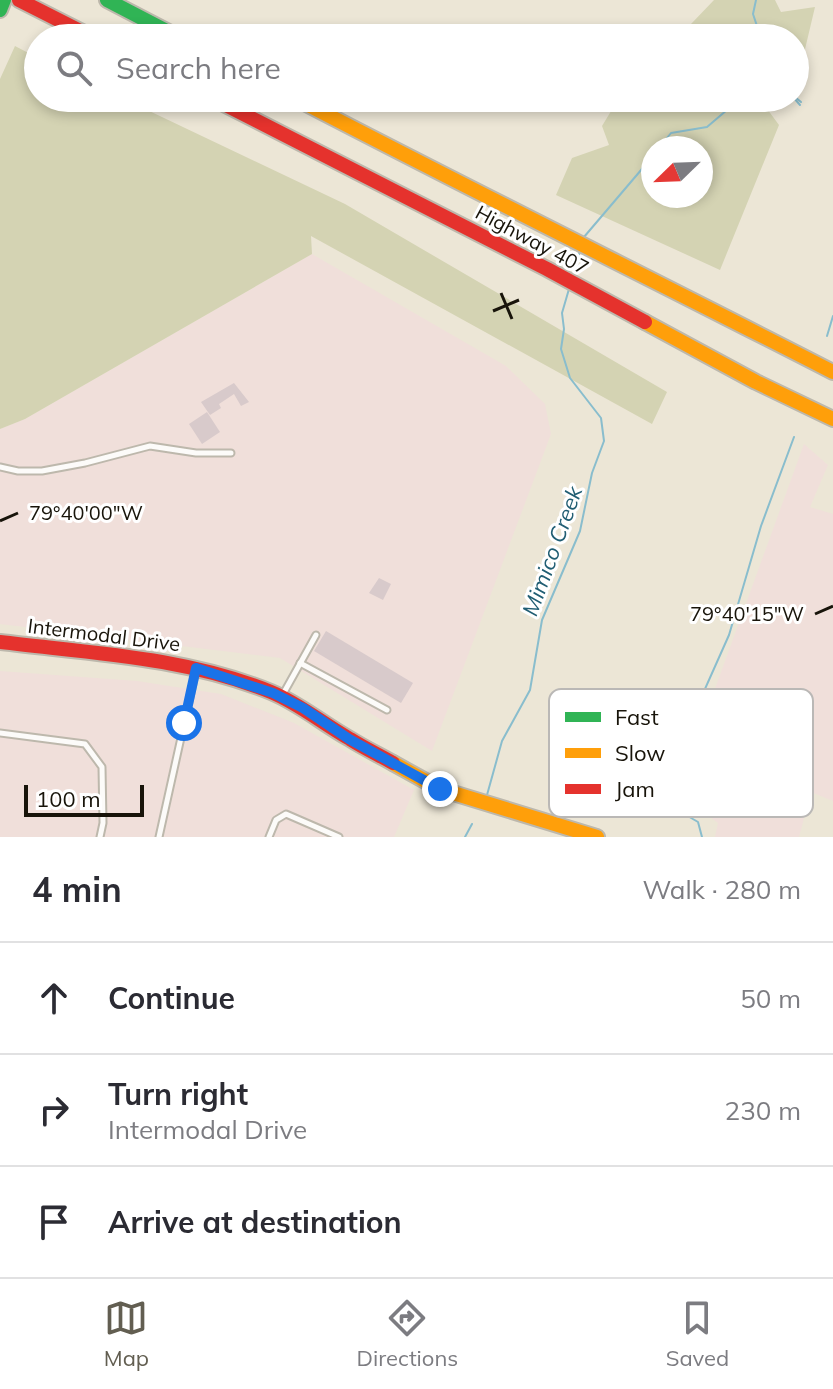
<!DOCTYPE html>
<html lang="en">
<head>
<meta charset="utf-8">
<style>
  body { margin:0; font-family:Mulish,sans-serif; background:#f7f7f7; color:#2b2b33 }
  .compass { position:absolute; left:641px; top:136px; width:72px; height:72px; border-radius:50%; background:#fff; box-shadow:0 4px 12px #0003; rotate:247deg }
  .scale { position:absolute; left:24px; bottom:20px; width:120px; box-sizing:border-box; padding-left:8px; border:4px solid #18140a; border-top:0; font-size:22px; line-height:28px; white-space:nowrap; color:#18140a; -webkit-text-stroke:6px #fff; paint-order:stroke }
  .stop { position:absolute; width:24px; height:24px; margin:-18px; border:6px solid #1a73e8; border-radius:50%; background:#fff }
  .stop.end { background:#1a73e8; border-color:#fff; box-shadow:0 2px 8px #0008 }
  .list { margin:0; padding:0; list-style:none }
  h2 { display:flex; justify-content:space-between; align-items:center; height:104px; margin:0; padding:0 32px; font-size:34px }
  h2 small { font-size:26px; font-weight:400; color:#7c7c81 }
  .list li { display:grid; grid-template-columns:52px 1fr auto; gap:24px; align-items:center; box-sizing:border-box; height:112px; padding:0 32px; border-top:2px solid #e1e1e2 }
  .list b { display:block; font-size:30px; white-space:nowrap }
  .list p { margin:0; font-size:26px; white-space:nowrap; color:#7c7c81 }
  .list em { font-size:26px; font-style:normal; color:#7c7c81 }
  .icon { flex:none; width:44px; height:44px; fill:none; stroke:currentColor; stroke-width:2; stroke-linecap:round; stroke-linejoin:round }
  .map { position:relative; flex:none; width:833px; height:837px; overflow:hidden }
  .search { position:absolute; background:#fff; box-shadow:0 4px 12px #0003; left:24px; right:24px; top:24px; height:88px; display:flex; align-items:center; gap:20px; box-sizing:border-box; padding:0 28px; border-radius:44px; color:#7c7c81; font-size:30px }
  .sheet { height:440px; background:#fff }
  nav { display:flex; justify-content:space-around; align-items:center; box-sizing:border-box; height:112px; border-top:2px solid #e1e1e2; background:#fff; font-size:22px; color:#7c7c81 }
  nav a { display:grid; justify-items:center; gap:4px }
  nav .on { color:#625e51 }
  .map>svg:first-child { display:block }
  .commercial { fill:#f0dfda }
  .green { fill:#d4d3b3; fill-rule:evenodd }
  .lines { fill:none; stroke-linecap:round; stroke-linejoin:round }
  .stream { stroke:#89bdcd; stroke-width:2 }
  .building { fill:#d8cacb }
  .lane-casing { stroke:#bdb8ac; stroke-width:9 }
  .fast-casing { stroke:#bdb8ac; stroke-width:18 }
  .slow-casing { stroke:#bdb8ac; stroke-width:18 }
  .jam-casing { stroke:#bdb8ac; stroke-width:18 }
  .lane { stroke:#fcfbf9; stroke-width:5 }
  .fast { stroke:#30b455; stroke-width:14 }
  .slow { stroke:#ff9f0a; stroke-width:14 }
  .jam { stroke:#e5322d; stroke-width:14 }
  .route { stroke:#1a73e8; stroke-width:10 }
  .ticks { fill:none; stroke:#18140a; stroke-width:3 }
  .labels { text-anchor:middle; stroke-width:6; stroke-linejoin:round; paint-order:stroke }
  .street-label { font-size:20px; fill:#18140a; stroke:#fff }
  .water-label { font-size:22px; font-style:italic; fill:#215e73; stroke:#fff }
  .key { fill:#fff; stroke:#bab8b6; stroke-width:2 }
  .key-label { font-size:22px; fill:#18140a }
  .ticks-label { font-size:20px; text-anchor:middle; fill:#18140a; stroke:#fff; stroke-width:6; stroke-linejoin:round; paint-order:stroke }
</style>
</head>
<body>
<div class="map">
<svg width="833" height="837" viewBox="0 0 833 837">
  <rect width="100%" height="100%" fill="#ece6d6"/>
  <g class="commercial">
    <path d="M 312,254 L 506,366 L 545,404 L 551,434 L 432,751 L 280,658 L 0,624 L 0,429 L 25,419 Z"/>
    <path d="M 804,444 L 828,465 L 810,507 L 833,514 L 833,801 L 811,792 L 799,837 L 715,837 L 718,823 L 677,793 Z"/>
    <path d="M 0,671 L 137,681 L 221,694 L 294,723 L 414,790 L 394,837 L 0,837 Z"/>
  </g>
  <g class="green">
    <path d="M 714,0 L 775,0 L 781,12 L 815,7 L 797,83 L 795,84 L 795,38 L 686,38 L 691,24 Z"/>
    <path d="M 15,46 L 38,58 L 38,98 L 122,98 L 345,204 L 667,392 L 652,424 L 311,236 L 312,254 L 25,419 L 0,429 L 0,79 Z"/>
    <path d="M 619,98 L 759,98 L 779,125 L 720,270 L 556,195 L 572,158 L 609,145 L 602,126 ZM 701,148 L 701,196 L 653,196 L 653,148 Z"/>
  </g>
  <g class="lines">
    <g class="stream">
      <path d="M 756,0 L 753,14 L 761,38"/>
      <path d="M 795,97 L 801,102"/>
      <path d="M 794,98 L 800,105"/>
      <path d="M 659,148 L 671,133 L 707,127 L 741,98"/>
      <path d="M 584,237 L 653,156"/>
      <path d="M 573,275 L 580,250"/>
      <path d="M 827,336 L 833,316"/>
      <path d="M 487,795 L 502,741 L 530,690 L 542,620 L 580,531 L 592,473 L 604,441 L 601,418 L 570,378 L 561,349 L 564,329 L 562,313 L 569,289"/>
      <path d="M 465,837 L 472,824"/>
      <path d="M 702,837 L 698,822 L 662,801 L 660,790 L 729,635 L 761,526 L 794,437"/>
    </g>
  </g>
  <g class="building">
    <path d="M 234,383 L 249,402 L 241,406 L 234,394 L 219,404 L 221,408 L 210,415 L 201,402 Z"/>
    <path d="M 207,412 L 220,432 L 202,444 L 189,424 Z"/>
    <path d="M 379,578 L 391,584 L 383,600 L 369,593 Z"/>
    <path d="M 326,631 L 413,683 L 401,703 L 314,651 Z"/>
  </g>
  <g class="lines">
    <defs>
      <g id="lane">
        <path d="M 0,467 L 18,471 L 42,471 L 85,463 L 150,446 L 196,453 L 231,453"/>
        <path d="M 300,663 L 387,710"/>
        <path d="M 282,696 L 316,635"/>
        <path d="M 0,733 L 85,744 L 102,767 L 103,823 L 100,837"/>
        <path d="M 159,837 L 196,670"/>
        <path d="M 269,837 L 276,820 L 286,814 L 339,837"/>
      </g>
      <g id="fast">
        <path d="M 107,0 L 180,38"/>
        <path d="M 0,10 L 4,0"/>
      </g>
      <g id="slow">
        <path d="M 295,98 C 473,191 654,280 833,372"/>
        <path d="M 645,322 L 756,382 L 833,419"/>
        <path d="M 393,763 L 440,789 L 597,837"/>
      </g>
      <g id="jam">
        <path d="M 19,0 L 94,38"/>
        <path d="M 212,98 L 547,269 L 645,322"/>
        <path d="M 0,642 C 91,653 185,657 271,692 C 300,704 323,724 350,739 C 364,748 379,755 393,763"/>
      </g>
    </defs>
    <use href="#lane" class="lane-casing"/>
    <use href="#fast" class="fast-casing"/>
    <use href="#slow" class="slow-casing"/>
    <use href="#jam" class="jam-casing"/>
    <use href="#lane" class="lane"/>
    <use href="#fast" class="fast"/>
    <use href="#slow" class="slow"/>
    <use href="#jam" class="jam"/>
  </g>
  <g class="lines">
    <path class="route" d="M 184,723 L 196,668 L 273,693 L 303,708 L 349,739 L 440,789"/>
  </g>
  <path class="ticks" d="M 501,293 L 512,319M 493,311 L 519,300M 0,521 L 18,513M 815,614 L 833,606"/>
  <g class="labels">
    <g class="street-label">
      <text transform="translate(532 240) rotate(28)" y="7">Highway 407</text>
      <text transform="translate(104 635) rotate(7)" y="7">Intermodal Drive</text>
    </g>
    <g class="water-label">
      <text transform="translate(552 551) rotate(-70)" y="8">Mimico Creek</text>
    </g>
  </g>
  <rect x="549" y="689" width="264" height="128" rx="12" class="key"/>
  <rect x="565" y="712" width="36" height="10" fill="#30b455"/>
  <rect x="565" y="748" width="36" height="10" fill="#ff9f0a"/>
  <rect x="565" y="784" width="36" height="10" fill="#e5322d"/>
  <g class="key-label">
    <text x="615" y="725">Fast</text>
    <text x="615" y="761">Slow</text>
    <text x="615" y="797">Jam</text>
  </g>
  <g class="ticks-label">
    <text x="86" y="520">79°40'00"W</text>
    <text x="747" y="621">79°40'15"W</text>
  </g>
</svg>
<svg class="compass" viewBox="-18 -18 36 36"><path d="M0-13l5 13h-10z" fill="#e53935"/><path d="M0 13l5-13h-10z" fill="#7c7c81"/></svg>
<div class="scale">100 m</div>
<div class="stop" style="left:184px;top:723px"></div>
<div class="stop end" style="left:440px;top:789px"></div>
<div class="search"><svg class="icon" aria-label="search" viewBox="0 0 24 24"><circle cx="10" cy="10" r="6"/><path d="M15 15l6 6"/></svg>Search here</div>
</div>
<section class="sheet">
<h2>4 min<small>Walk · 280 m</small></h2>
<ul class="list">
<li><svg class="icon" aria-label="ahead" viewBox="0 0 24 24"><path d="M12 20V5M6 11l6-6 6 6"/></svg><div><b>Continue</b></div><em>50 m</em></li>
<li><svg class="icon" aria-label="right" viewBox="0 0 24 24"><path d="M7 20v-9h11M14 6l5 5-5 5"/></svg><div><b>Turn right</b><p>Intermodal Drive</p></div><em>230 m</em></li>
<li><svg class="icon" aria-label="arrive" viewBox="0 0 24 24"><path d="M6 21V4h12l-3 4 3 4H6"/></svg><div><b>Arrive at destination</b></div></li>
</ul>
</section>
<nav>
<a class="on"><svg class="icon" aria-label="map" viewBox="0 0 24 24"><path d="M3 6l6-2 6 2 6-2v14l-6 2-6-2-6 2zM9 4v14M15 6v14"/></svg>Map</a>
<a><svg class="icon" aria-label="directions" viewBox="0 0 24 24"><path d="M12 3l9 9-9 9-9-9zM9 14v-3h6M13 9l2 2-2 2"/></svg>Directions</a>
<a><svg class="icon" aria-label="saved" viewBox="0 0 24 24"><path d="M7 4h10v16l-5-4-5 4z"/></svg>Saved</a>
</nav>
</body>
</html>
